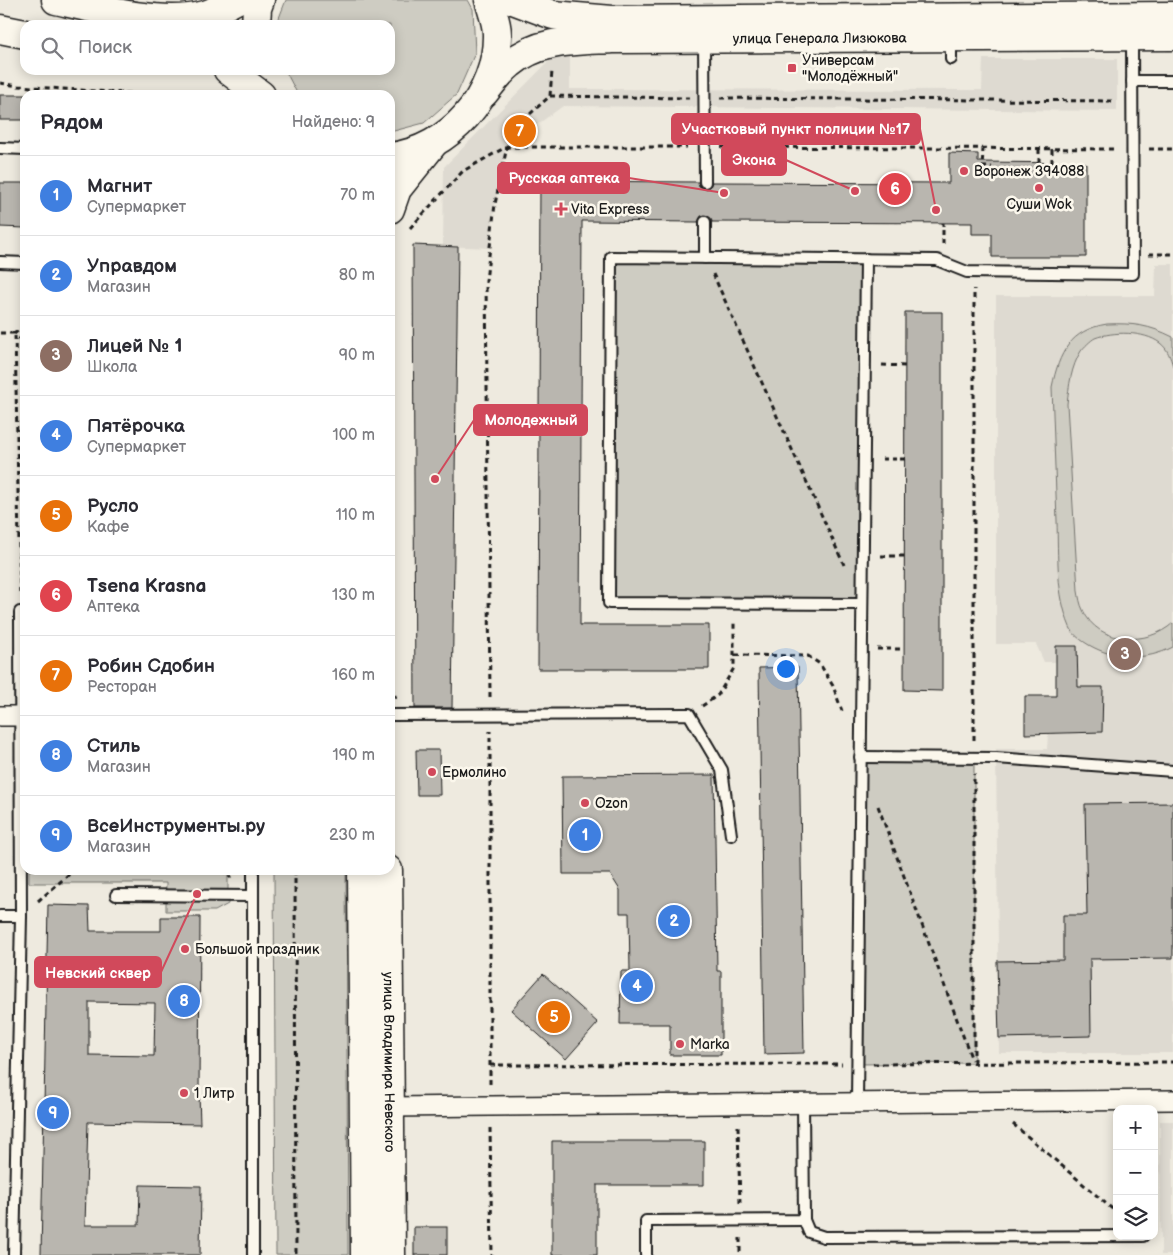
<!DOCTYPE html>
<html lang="ru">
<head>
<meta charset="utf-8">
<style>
  body { margin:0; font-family:"Balsamiq Sans",sans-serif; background:#f2f2f3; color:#2b2b33 }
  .controls { position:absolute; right:15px; bottom:15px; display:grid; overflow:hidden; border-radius:10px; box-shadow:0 2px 12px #0003 }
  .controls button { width:45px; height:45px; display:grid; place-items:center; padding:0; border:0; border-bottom:1px solid #e1e1e2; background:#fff; color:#2b2b33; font:25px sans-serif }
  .you { position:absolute; left:785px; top:668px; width:18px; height:18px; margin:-12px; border:4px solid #fff; border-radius:50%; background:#1a73e8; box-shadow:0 0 0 8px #1a73e833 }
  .badge { display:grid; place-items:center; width:32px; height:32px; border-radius:50%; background:#db2777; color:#fff; font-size:16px; font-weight:700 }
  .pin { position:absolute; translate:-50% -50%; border:2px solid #fff; box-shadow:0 1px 5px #0006 }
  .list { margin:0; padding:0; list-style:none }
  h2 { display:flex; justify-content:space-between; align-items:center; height:65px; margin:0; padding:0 20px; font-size:21px }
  h2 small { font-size:16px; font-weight:400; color:#7c7c81 }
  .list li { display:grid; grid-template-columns:32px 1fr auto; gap:15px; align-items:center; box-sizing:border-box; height:80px; padding:0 20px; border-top:1px solid #e1e1e2 }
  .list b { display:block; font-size:19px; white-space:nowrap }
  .list p { margin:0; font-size:16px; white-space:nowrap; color:#7c7c81 }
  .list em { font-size:16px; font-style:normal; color:#7c7c81 }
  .icon { flex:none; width:28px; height:28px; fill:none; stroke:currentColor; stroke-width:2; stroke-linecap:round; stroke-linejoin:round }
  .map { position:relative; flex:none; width:1173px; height:1255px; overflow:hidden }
  .search { position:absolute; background:#fff; box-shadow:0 2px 12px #0003; left:20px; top:20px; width:375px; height:55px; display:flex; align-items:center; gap:12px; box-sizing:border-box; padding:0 18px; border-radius:15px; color:#7c7c81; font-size:19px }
  .panel { position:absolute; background:#fff; box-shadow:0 2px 12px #0003; left:20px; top:90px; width:375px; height:785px; border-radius:15px }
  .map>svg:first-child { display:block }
  .built { fill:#dedad1 }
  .green { fill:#ceccc2; stroke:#75746f }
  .building { fill:#b9b6af; stroke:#1c1c1c; fill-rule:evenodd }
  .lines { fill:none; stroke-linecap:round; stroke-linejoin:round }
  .lane-casing { stroke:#1c1c1c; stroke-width:14 }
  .street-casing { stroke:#1c1c1c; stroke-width:22 }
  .secondary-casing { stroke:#1c1c1c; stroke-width:31 }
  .path { stroke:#1c1c1c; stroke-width:3; stroke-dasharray:5 4; stroke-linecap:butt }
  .lane { stroke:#fbf7ec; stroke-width:10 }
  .street { stroke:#fbf7ec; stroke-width:19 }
  .secondary { stroke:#fbf7ec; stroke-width:28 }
  .poi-dot { fill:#d1495b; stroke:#fbf7ec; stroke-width:2 }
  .labels { text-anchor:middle; stroke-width:5; stroke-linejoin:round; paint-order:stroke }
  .street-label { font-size:14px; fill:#1c1c1c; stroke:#fbf7ec }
  .poi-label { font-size:14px; fill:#1c1c1c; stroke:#fbf7ec; text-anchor:start }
  .leader { fill:none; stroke:#d1495b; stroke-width:2 }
  .callout-dot { fill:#d1495b; stroke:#fbf7ec; stroke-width:2 }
  .callout { fill:#d1495b; stroke:#d1495b; stroke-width:2 }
  .callout-label { font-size:15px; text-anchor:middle; font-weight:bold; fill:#fff }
</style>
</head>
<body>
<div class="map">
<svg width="1173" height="1255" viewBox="0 0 1173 1255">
  <rect width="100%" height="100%" fill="#eeeadf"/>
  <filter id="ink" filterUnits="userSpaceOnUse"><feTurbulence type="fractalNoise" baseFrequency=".02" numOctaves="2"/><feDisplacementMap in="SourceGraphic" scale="10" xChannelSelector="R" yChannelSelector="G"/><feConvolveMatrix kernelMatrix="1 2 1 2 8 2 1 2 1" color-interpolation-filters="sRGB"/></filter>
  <g filter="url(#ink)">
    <g class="built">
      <path d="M 553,57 L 570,57 L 570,89 L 982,90 L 983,59 L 1117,59 L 1117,111 L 563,106 L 506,147 L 495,204 L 490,248 L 443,246 L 444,167 Z"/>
      <path d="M 1156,264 L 1173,264 L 1173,1053 L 999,1053 L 996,749 L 1047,749 L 1048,734 L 1056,732 L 1102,732 L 1103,687 L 1078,687 L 1077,646 L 1056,646 L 1056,662 L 1044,662 L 1036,644 L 996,644 L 996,296 L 1155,296 Z"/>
      <path d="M 1160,1121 L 1173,1121 L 1173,1255 L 1161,1255 Z"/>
    </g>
    <g class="green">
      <path d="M 286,0 L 468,0 L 473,9 L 475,53 L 457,94 L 424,123 L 390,132 L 390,95 L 298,95 L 285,70 L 390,70 L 390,25 L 279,25 L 279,18 Z"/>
      <path d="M 611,257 L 866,259 L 862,604 L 609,603 Z"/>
      <path d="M 1107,324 C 1133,323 1149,325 1173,337 L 1173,366 C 1170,357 1168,349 1160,343 C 1144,331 1113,331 1095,338 C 1091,340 1084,347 1081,351 C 1071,367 1069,386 1067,404 L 1078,591 C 1079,597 1080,604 1083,610 C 1098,645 1148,646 1173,623 L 1173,647 C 1146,661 1115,660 1089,645 C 1081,640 1074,636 1070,627 C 1056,594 1058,556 1057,521 C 1055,476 1054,432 1052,387 C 1059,353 1070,330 1107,324 Z"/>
      <path d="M 860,757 L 974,757 L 974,1063 L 857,1064 Z"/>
      <path d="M 29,870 L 228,870 L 228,904 L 215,911 L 166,911 L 166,883 L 29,883 Z"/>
      <path d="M 274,870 L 346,870 L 348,1255 L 276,1255 Z"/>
    </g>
    <g class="building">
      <rect x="0" y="95" width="25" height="25"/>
      <path d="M 949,153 L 978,154 L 978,162 L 1086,163 L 1086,257 L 992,257 L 992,234 L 972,234 L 972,223 L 712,222 L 711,218 L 705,215 L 701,216 L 698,222 L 582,221 L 580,625 L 709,625 L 709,669 L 538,669 L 540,181 L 698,182 L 699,186 L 705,189 L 709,188 L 712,182 L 949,183 Z"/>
      <path d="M 0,183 L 25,183 L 25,228 L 0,227 Z"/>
      <path d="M 413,245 L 458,247 L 452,708 L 415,708 Z"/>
      <path d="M 905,312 L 942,312 L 942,691 L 904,690 Z"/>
      <path d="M 1056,646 L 1077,646 L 1078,687 L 1103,687 L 1102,732 L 1025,734 L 1025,696 L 1056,696 Z"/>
      <path d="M 798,667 L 804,1053 L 764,1054 L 759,668 Z"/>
      <path d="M 416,750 L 439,750 L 440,795 L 417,795 Z"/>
      <path d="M 714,775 L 717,971 L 721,971 L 721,1055 L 670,1055 L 670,1024 L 620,1024 L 621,971 L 630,971 L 629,913 L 620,913 L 620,890 L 610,874 L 563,874 L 562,776 Z"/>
      <path d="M 1173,803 L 1173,958 L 1090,959 L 1091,1036 L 999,1038 L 997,961 L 1063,960 L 1063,915 L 1087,915 L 1085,804 Z"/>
      <path d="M 48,905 L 89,906 L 90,931 L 161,931 L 161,917 L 200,917 L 199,1094 L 200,1124 L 88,1122 L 85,1225 L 139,1225 L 140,1185 L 201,1186 L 200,1255 L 41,1255 ZM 89,1002 L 155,1003 L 154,1056 L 89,1055 Z"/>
      <path d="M 543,974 L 598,1023 L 566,1059 L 511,1010 Z"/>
      <path d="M 552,1141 L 704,1141 L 704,1185 L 597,1185 L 597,1255 L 552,1255 Z"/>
      <rect x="414" y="1227" width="33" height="28"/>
    </g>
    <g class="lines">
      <defs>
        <g id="lane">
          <path d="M 951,37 L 951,59"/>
          <path d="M 704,39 L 705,182"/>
          <path d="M 1132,81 L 1173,81"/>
          <path d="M 0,148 L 25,149"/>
          <path d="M 705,222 L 705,258"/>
          <path d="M 0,262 L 25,263"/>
          <path d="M 862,604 L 609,603 L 611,257 L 937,260 L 967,272 L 1133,274 L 1132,38"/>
          <path d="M 390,715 L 689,714 L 722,770 L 731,835"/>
          <path d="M 860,757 L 996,758 L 1173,771"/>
          <path d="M 253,870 L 253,1255"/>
          <path d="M 116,895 L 253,896"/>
          <path d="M 0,916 L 21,916"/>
          <path d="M 857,1103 L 866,259"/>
          <path d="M 804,1220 L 809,1232 L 824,1237 L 1143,1236"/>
          <path d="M 14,1255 L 21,916 L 20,612 L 25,612"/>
          <path d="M 646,1255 L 646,1221 L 804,1220 L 803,1103"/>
        </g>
        <g id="street">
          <path d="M 0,716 L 25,716"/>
          <path d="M 390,1107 L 1173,1100"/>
        </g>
        <g id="secondary">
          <path d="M 56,0 C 96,9 165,27 205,15 C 215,12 226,5 236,0"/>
          <path d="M 513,0 L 553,15 L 612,20 L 1173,16"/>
          <path d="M 256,25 L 257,8 L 260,0"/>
          <path d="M 0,29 L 25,34"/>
          <path d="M 228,70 L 261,95"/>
          <path id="s1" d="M 484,93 C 492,83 500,72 510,64 C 539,39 576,41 613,39 L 1173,36"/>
          <path d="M 390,157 C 450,150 498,95 497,34 C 497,23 492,11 489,0"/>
          <path d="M 390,209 L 397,189 L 433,144"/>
          <path d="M 362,870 L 365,1255"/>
          <path id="s2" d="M 388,870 L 391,1255"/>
        </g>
      </defs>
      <use href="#lane" class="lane-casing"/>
      <use href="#street" class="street-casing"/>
      <use href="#secondary" class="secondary-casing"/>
      <g class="path">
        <path d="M 0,83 L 18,86 L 157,95"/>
        <path d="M 550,96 L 689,98"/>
        <path d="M 720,98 L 1116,101"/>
        <path d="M 721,147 L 1115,149"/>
        <path d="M 1039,149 L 1039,163"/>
        <path d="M 1149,149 L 1173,149"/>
        <path d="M 1052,163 L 1052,148"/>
        <path d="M 982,167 L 992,167"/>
        <path d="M 982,171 L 983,148"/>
        <path d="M 410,228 L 463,171 L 506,147 L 687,147"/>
        <path d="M 943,244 L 943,223"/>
        <path d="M 1149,254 L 1173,254"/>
        <path d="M 713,274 L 844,565"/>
        <path d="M 25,326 L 15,333 L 25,344"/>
        <path d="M 0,333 L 15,333 L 20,597"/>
        <path d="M 882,365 L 905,366"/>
        <path d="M 882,459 L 905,459"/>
        <path d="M 881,556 L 905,556"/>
        <path d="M 877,649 L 904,649"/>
        <path d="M 735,655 L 808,656 L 820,664 L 833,686 L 842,711"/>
        <path d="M 391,687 L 396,698"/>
        <path d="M 490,697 L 486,281 L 495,204 L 510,132 L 550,96 L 552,71"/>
        <path d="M 702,706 L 718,695 L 734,668 L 734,620"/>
        <path d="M 974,740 L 974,289"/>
        <path d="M 878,806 L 972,1060"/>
        <path d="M 222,870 L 231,878"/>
        <path d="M 295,870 L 296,1255"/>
        <path d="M 38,901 L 74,870"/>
        <path d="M 974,1063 L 974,774"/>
        <path d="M 873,1064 L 1173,1062"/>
        <path d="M 490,1065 L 842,1064"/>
        <path d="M 490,1084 L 490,731"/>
        <path d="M 1013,1124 L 1117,1213"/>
        <path d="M 738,1126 L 740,1204"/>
        <path d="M 490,1128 L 492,1255"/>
        <path d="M 740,1238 L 740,1255"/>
      </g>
      <use href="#lane" class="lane"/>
      <use href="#street" class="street"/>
      <use href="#secondary" class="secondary"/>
    </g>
  </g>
  <g class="poi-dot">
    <rect x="787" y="63" width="10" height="10" rx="2.5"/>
    <circle cx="964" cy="171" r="5"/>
    <circle cx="1039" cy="188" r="5"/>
    <path d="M558.5 201.5h5v5h5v5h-5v5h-5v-5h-5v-5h5z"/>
    <circle cx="432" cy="772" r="5"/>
    <circle cx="585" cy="803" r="5"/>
    <circle cx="185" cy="949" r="5"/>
    <circle cx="680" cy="1044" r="5"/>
    <circle cx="184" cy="1093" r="5"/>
  </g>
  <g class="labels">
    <g class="street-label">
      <text dy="5" stroke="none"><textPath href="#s1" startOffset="354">улица Генерала Лизюкова</textPath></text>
      <text dy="5" stroke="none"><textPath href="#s2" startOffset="192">улица Владимира Невского</textPath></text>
    </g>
    <g class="poi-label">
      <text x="802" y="65">Универсам<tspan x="802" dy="16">"Молодёжный"</tspan></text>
      <text x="974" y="176">Воронеж 394088</text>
      <text x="1039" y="209" text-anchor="middle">Суши Wok</text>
      <text x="571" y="214">Vita Express</text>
      <text x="442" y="777">Ермолино</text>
      <text x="595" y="808">Ozon</text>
      <text x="195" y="954">Большой праздник</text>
      <text x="690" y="1049">Marka</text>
      <text x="194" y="1098">1 Литр</text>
    </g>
  </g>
  <path class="leader" d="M936 210L920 129M855 191L786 160M724 193L629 178M435 479L474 420M197 894L161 972"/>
  <g class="callout-dot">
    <circle cx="936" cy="210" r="5"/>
    <circle cx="855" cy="191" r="5"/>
    <circle cx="724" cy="193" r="5"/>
    <circle cx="435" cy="479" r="5"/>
    <circle cx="197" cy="894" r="5"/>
  </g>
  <g class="callout">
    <rect x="672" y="114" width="248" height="30" rx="5"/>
    <rect x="722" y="145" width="64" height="30" rx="5"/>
    <rect x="498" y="163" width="131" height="30" rx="5"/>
    <rect x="474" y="405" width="113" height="30" rx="5"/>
    <rect x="35" y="957" width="126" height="30" rx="5"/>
  </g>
  <g class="callout-label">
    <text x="796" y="134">Участковый пункт полиции №17</text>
    <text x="754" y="165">Экона</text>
    <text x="564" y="183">Русская аптека</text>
    <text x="531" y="425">Молодежный</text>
    <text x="98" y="978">Невский сквер</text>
  </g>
</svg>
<div class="controls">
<button>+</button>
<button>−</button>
<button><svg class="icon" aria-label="layers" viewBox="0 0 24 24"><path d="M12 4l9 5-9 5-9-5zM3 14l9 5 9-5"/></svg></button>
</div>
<div class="you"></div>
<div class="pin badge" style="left:585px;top:835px;background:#3f7fe0">1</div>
<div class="pin badge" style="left:674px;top:921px;background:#3f7fe0">2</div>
<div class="pin badge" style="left:1125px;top:654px;background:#8d6e63">3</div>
<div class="pin badge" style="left:637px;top:986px;background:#3f7fe0">4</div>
<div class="pin badge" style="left:554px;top:1017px;background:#e8710a">5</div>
<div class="pin badge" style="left:895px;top:189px;background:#e0444e">6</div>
<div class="pin badge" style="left:520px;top:131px;background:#e8710a">7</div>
<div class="pin badge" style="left:184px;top:1001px;background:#3f7fe0">8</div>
<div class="pin badge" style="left:53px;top:1113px;background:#3f7fe0">9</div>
<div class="search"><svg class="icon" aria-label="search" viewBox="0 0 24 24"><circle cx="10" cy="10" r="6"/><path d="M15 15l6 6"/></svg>Поиск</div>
<section class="panel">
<h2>Рядом<small>Найдено: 9</small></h2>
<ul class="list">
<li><span class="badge" style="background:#3f7fe0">1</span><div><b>Магнит</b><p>Супермаркет</p></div><em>70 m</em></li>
<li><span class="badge" style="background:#3f7fe0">2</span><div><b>Управдом</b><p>Магазин</p></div><em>80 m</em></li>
<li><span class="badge" style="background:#8d6e63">3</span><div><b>Лицей № 1</b><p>Школа</p></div><em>90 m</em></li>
<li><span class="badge" style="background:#3f7fe0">4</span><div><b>Пятёрочка</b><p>Супермаркет</p></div><em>100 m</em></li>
<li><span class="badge" style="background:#e8710a">5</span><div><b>Русло</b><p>Кафе</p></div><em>110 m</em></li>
<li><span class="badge" style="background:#e0444e">6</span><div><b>Tsena Krasna</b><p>Аптека</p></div><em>130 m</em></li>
<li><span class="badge" style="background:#e8710a">7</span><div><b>Робин Сдобин</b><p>Ресторан</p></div><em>160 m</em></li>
<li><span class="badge" style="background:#3f7fe0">8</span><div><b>Стиль</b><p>Магазин</p></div><em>190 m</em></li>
<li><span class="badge" style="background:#3f7fe0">9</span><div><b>ВсеИнструменты.ру</b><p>Магазин</p></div><em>230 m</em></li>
</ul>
</section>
</div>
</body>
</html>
